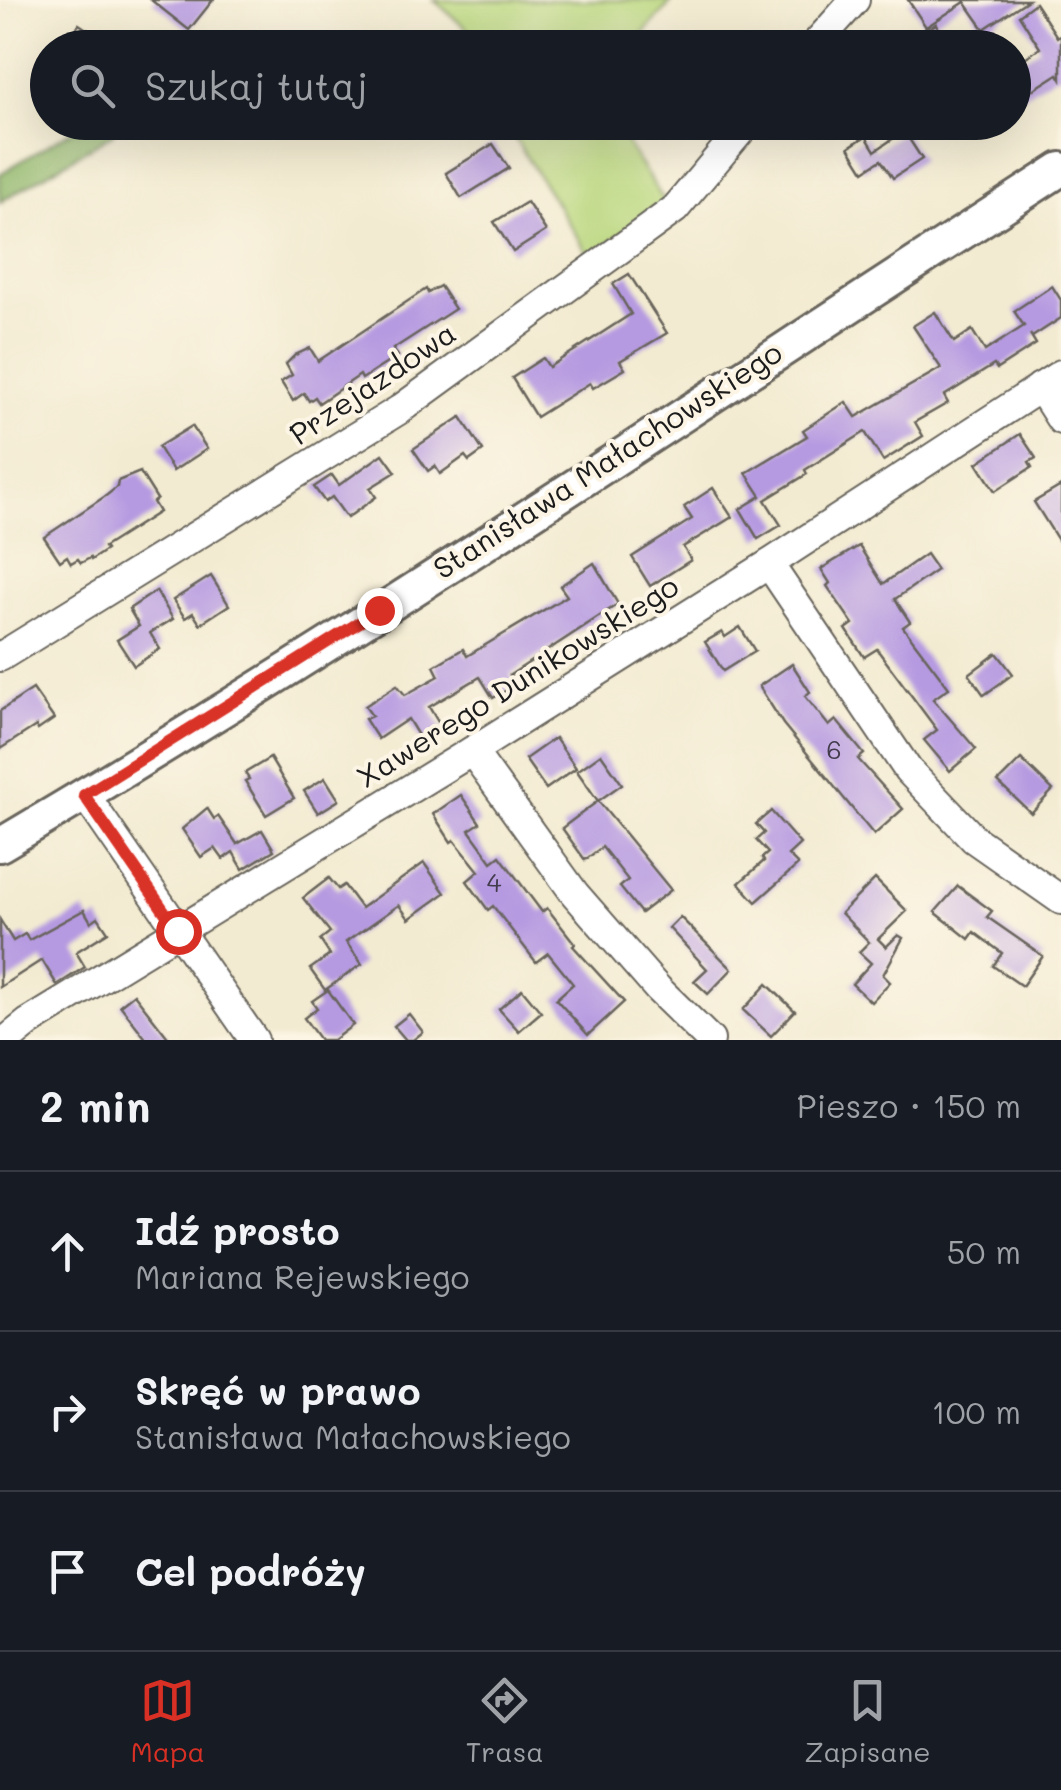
<!DOCTYPE html>
<html lang="pl">
<head>
<meta charset="utf-8">
<style>
  body { margin:0; font-family:Mali,sans-serif; background:#20242c; color:#f1f3f6 }
  .stop { position:absolute; width:30px; height:30px; margin:-22px; border:8px solid #d93025; border-radius:50%; background:#fff }
  .stop.end { background:#d93025; border-color:#fff; box-shadow:0 2px 10px #0008 }
  .list { margin:0; padding:0; list-style:none }
  h2 { display:flex; justify-content:space-between; align-items:center; height:130px; margin:0; padding:0 40px; font-size:42px }
  h2 small { font-size:32px; font-weight:400; color:#9ea1a6 }
  .list li { display:grid; grid-template-columns:65px 1fr auto; gap:30px; align-items:center; box-sizing:border-box; height:160px; padding:0 40px; border-top:2px solid #363941 }
  .list b { display:block; font-size:38px; white-space:nowrap }
  .list p { margin:0; font-size:32px; white-space:nowrap; color:#9ea1a6 }
  .list em { font-size:32px; font-style:normal; color:#9ea1a6 }
  .icon { flex:none; width:55px; height:55px; fill:none; stroke:currentColor; stroke-width:2; stroke-linecap:round; stroke-linejoin:round }
  .map { position:relative; flex:none; width:1061px; height:1040px; overflow:hidden }
  .search { position:absolute; background:#171b24; box-shadow:0 10px 40px #0002; left:30px; right:30px; top:30px; height:110px; display:flex; align-items:center; gap:25px; box-sizing:border-box; padding:0 35px; border-radius:55px; color:#9ea1a6; font-size:38px }
  .sheet { height:610px; background:#171b24 }
  nav { display:flex; justify-content:space-around; align-items:center; box-sizing:border-box; height:140px; border-top:2px solid #363941; background:#171b24; font-size:28px; color:#9ea1a6 }
  nav a { display:grid; justify-items:center; gap:5px }
  nav .on { color:#d93025 }
  .map>svg:first-child { display:block }
  .green { fill:#b9d77e; stroke:#6a7a4d; stroke-width:2.5 }
  .forest { fill:#92b86d; stroke:#576a44; stroke-width:2.5 }
  .building { fill:#b69ae1 }
  .lines { fill:none; stroke-linecap:round; stroke-linejoin:round }
  .minor-casing { stroke:#67645b; stroke-width:32 }
  .tertiary-casing { stroke:#67645b; stroke-width:38 }
  .minor { stroke:#fff; stroke-width:28 }
  .tertiary { stroke:#fff; stroke-width:32 }
  .route { stroke:#d93025; stroke-width:12 }
  .labels { text-anchor:middle; stroke-width:8; stroke-linejoin:round; paint-order:stroke }
  .number-label { font-size:25px; fill:#423c4d }
  .street-label { font-size:30px; fill:#1c1c1c; stroke:#fcf5e5 }
</style>
</head>
<body>
<div class="map">
<svg width="1061" height="1040" viewBox="0 0 1061 1040">
  <rect width="100%" height="100%" fill="#fcf5e5"/>
  <filter id="ink" filterUnits="userSpaceOnUse"><feTurbulence type="fractalNoise" baseFrequency=".01" numOctaves="2"/><feDisplacementMap in="SourceGraphic" scale="20" xChannelSelector="R" yChannelSelector="G"/><feConvolveMatrix kernelMatrix="1 2 1 2 8 2 1 2 1" color-interpolation-filters="sRGB"/></filter>
  <filter id="wash" filterUnits="userSpaceOnUse"><feTurbulence type="fractalNoise" baseFrequency=".0048" numOctaves="4" result="noise"/><feDisplacementMap in="SourceGraphic" scale="40" xChannelSelector="R" yChannelSelector="G"/><feGaussianBlur stdDeviation="2.25" result="paint"/><feColorMatrix in="noise" values="0 0 0 0 0 0 0 0 0 0 0 0 0 0 0 0 0 1.4 0 .05"/><feComposite in="paint" operator="in"/></filter>
  <g filter="url(#wash)">
    <rect width="100%" height="100%" fill="#f3ebd1"/>
    <g class="green">
      <path d="M 434,0 L 673,0 L 631,47 L 488,48 Z"/>
      <path d="M 505,123 L 613,123 L 663,199 L 675,197 L 590,257 Z"/>
    </g>
    <path class="forest" d="M 86,122 L 120,123 L 111,135 L 0,202 L 0,174 Z"/>
    <g id="blocks">
      <g class="building">
        <path d="M 151,0 L 213,0 L 189,30 Z"/>
        <path d="M 908,0 L 1028,0 L 984,29 L 965,2 L 926,27 Z"/>
        <path d="M 1035,3 L 1057,37 L 1061,34 L 1061,79 L 1058,74 L 1014,102 L 1014,65 L 1040,48 L 1019,15 Z"/>
        <path d="M 79,24 L 115,48 L 64,48 Z"/>
        <path d="M 936,24 L 951,48 L 898,48 Z"/>
        <path d="M 904,131 L 922,159 L 893,178 L 881,160 L 864,171 L 849,147 L 866,136 L 875,151 Z"/>
        <path d="M 493,144 L 509,168 L 461,198 L 446,173 Z"/>
        <path d="M 527,202 L 546,231 L 513,252 L 494,222 Z"/>
        <path d="M 629,274 L 667,333 L 620,361 L 625,369 L 593,388 L 590,383 L 536,417 L 512,378 L 543,358 L 549,367 L 631,314 L 613,284 Z"/>
        <path d="M 440,286 L 455,309 L 393,349 L 398,356 L 362,379 L 360,375 L 319,403 L 315,397 L 309,401 L 304,393 L 293,401 L 281,382 L 292,375 L 286,364 L 295,355 L 310,348 L 318,361 L 426,289 L 428,293 Z"/>
        <path d="M 1052,286 L 1061,300 L 1061,318 L 1032,337 L 1030,334 L 1036,344 L 997,369 L 994,365 L 944,396 L 948,403 L 915,422 L 923,436 L 883,461 L 865,432 L 805,470 L 807,474 L 765,500 L 781,525 L 758,539 L 740,509 L 761,496 L 746,473 L 807,436 L 803,430 L 846,402 L 856,417 L 941,368 L 913,326 L 935,312 L 954,342 L 972,330 L 985,351 L 1024,326 L 1014,311 Z"/>
        <path d="M 461,417 L 483,451 L 469,461 L 465,456 L 440,474 L 435,466 L 428,471 L 413,449 Z"/>
        <path d="M 192,426 L 207,449 L 173,471 L 158,447 Z"/>
        <path d="M 1020,434 L 1036,458 L 1029,462 L 1032,467 L 995,491 L 977,463 Z"/>
        <path d="M 383,454 L 396,472 L 370,488 L 376,497 L 347,518 L 332,497 L 325,502 L 314,487 L 332,475 L 339,485 Z"/>
        <path d="M 140,472 L 157,499 L 153,502 L 159,512 L 104,547 L 106,550 L 91,560 L 90,558 L 81,563 L 78,559 L 71,563 L 67,556 L 60,561 L 44,537 L 107,495 L 117,487 L 118,481 Z"/>
        <path d="M 1061,486 L 1061,545 L 1034,502 Z"/>
        <path d="M 713,488 L 732,517 L 683,547 L 691,560 L 650,586 L 632,557 L 692,519 L 684,507 Z"/>
        <path d="M 859,546 L 883,584 L 926,554 L 937,570 L 895,599 L 910,622 L 903,627 L 949,688 L 933,699 L 976,749 L 950,771 L 924,740 L 937,730 L 879,652 L 877,649 L 864,657 L 846,629 L 853,624 L 827,586 L 830,583 L 821,569 Z"/>
        <path d="M 594,563 L 618,604 L 510,675 L 517,684 L 493,698 L 480,677 L 429,707 L 443,730 L 422,742 L 408,719 L 378,739 L 365,719 L 372,716 L 365,706 L 397,685 L 405,695 L 439,676 L 434,666 L 463,649 L 467,656 L 567,596 L 560,586 Z"/>
        <path d="M 211,576 L 229,605 L 200,624 L 193,613 L 185,618 L 173,600 Z"/>
        <path d="M 156,591 L 173,619 L 150,633 L 160,649 L 134,666 L 117,640 L 139,626 L 129,609 Z"/>
        <path d="M 740,627 L 755,651 L 723,671 L 705,642 L 722,632 L 725,637 Z"/>
        <path d="M 997,653 L 1013,674 L 984,695 L 969,674 Z"/>
        <path d="M 792,664 L 810,692 L 805,696 L 829,726 L 836,720 L 864,754 L 858,759 L 903,809 L 874,835 L 783,724 L 759,686 Z"/>
        <path d="M 33,689 L 54,719 L 38,730 L 36,726 L 0,749 L 0,711 Z"/>
        <path d="M 555,738 L 576,768 L 546,789 L 525,759 Z"/>
        <path d="M 601,754 L 622,784 L 598,801 L 577,771 Z"/>
        <path d="M 270,758 L 294,798 L 266,815 L 245,781 L 249,779 L 245,773 Z"/>
        <path d="M 1021,759 L 1053,790 L 1031,813 L 998,782 Z"/>
        <path d="M 325,778 L 339,800 L 318,813 L 304,791 Z"/>
        <path d="M 461,795 L 480,823 L 469,830 L 492,862 L 500,856 L 542,912 L 547,908 L 575,944 L 573,946 L 624,1002 L 588,1035 L 556,999 L 573,984 L 548,953 L 536,962 L 493,906 L 488,910 L 467,881 L 479,871 L 454,840 L 451,842 L 433,814 Z"/>
        <path d="M 598,801 L 671,890 L 641,913 L 620,887 L 628,880 L 602,847 L 585,860 L 562,828 Z"/>
        <path d="M 207,808 L 214,819 L 218,816 L 237,844 L 262,830 L 274,850 L 243,869 L 233,852 L 223,859 L 215,848 L 201,857 L 182,829 Z"/>
        <path d="M 771,811 L 800,844 L 788,855 L 798,865 L 756,902 L 739,883 L 764,861 L 762,858 L 768,853 L 756,840 L 764,833 L 756,824 Z"/>
        <path d="M 424,863 L 445,893 L 409,919 L 399,905 L 346,942 L 362,964 L 325,990 L 310,969 L 330,955 L 320,940 L 330,932 L 303,898 L 329,878 L 338,889 L 344,885 L 361,908 Z"/>
        <path d="M 875,879 L 907,911 L 878,939 L 886,947 L 898,935 L 903,938 L 883,975 L 890,982 L 871,1002 L 852,984 L 871,963 L 859,952 L 869,942 L 841,913 Z"/>
        <path d="M 958,886 L 992,911 L 987,917 L 1043,956 L 1022,986 L 993,966 L 1002,953 L 974,932 L 969,939 L 935,912 Z"/>
        <path d="M 84,910 L 91,922 L 98,917 L 108,932 L 76,952 L 85,967 L 57,985 L 42,960 L 0,987 L 0,920 L 13,941 L 25,934 L 29,940 Z"/>
        <path d="M 680,917 L 732,969 L 708,994 L 694,981 L 707,969 L 669,928 Z"/>
        <path d="M 767,984 L 795,1011 L 771,1036 L 743,1010 Z"/>
        <path d="M 522,989 L 541,1012 L 519,1031 L 499,1009 Z"/>
        <path d="M 328,990 L 353,1025 L 333,1040 L 320,1040 L 304,1018 L 317,1008 L 312,1001 Z"/>
        <path d="M 134,994 L 170,1040 L 147,1040 L 120,1005 Z"/>
        <path d="M 409,1014 L 423,1032 L 413,1040 L 406,1040 L 394,1026 Z"/>
      </g>
    </g>
  </g>
  <g filter="url(#ink)">
    <use href="#blocks" fill-opacity="0" stroke="#67645b" stroke-width="2.5"/>
    <g class="lines">
      <defs>
        <g id="minor">
          <path d="M 812,48 L 855,0"/>
          <path d="M 1040,387 L 1061,420"/>
          <path d="M 769,564 L 908,770 L 974,839 L 1061,900"/>
          <path d="M 0,657 L 399,410 L 675,209 L 748,122"/>
          <path d="M 472,751 L 575,894 L 658,989 L 710,1040"/>
          <path d="M 85,795 L 254,1040"/>
          <path d="M 7,1040 L 28,1023 L 472,751 L 769,564 L 1061,374"/>
        </g>
        <path id="tertiary" d="M 0,845 C 361,632 709,396 1061,169"/>
      </defs>
      <use href="#minor" class="minor-casing"/>
      <use href="#tertiary" class="tertiary-casing"/>
      <use href="#minor" class="minor"/>
      <use href="#tertiary" class="tertiary"/>
    </g>
  </g>
  <g class="lines" filter="url(#ink)">
    <path class="route" d="M 178,931 L 84,795 L 379,610"/>
  </g>
  <g class="labels">
    <g class="number-label">
      <text x="834" y="759">6</text>
      <text x="494" y="892">4</text>
    </g>
    <g class="street-label">
      <text transform="translate(373 384) rotate(-34)" y="10">Przejazdowa</text>
      <text transform="translate(608 461) rotate(-33)" y="10">Stanisława Małachowskiego</text>
      <text transform="translate(518 682) rotate(-32)" y="10">Xawerego Dunikowskiego</text>
    </g>
  </g>
</svg>
<div class="stop" style="left:178px;top:931px"></div>
<div class="stop end" style="left:379px;top:610px"></div>
<div class="search"><svg class="icon" aria-label="search" viewBox="0 0 24 24"><circle cx="10" cy="10" r="6"/><path d="M15 15l6 6"/></svg>Szukaj tutaj</div>
</div>
<section class="sheet">
<h2>2 min<small>Pieszo · 150 m</small></h2>
<ul class="list">
<li><svg class="icon" aria-label="ahead" viewBox="0 0 24 24"><path d="M12 20V5M6 11l6-6 6 6"/></svg><div><b>Idź prosto</b><p>Mariana Rejewskiego</p></div><em>50 m</em></li>
<li><svg class="icon" aria-label="right" viewBox="0 0 24 24"><path d="M7 20v-9h11M14 6l5 5-5 5"/></svg><div><b>Skręć w prawo</b><p>Stanisława Małachowskiego</p></div><em>100 m</em></li>
<li><svg class="icon" aria-label="arrive" viewBox="0 0 24 24"><path d="M6 21V4h12l-3 4 3 4H6"/></svg><div><b>Cel podróży</b></div></li>
</ul>
</section>
<nav>
<a class="on"><svg class="icon" aria-label="map" viewBox="0 0 24 24"><path d="M3 6l6-2 6 2 6-2v14l-6 2-6-2-6 2zM9 4v14M15 6v14"/></svg>Mapa</a>
<a><svg class="icon" aria-label="directions" viewBox="0 0 24 24"><path d="M12 3l9 9-9 9-9-9zM9 14v-3h6M13 9l2 2-2 2"/></svg>Trasa</a>
<a><svg class="icon" aria-label="saved" viewBox="0 0 24 24"><path d="M7 4h10v16l-5-4-5 4z"/></svg>Zapisane</a>
</nav>
</body>
</html>
